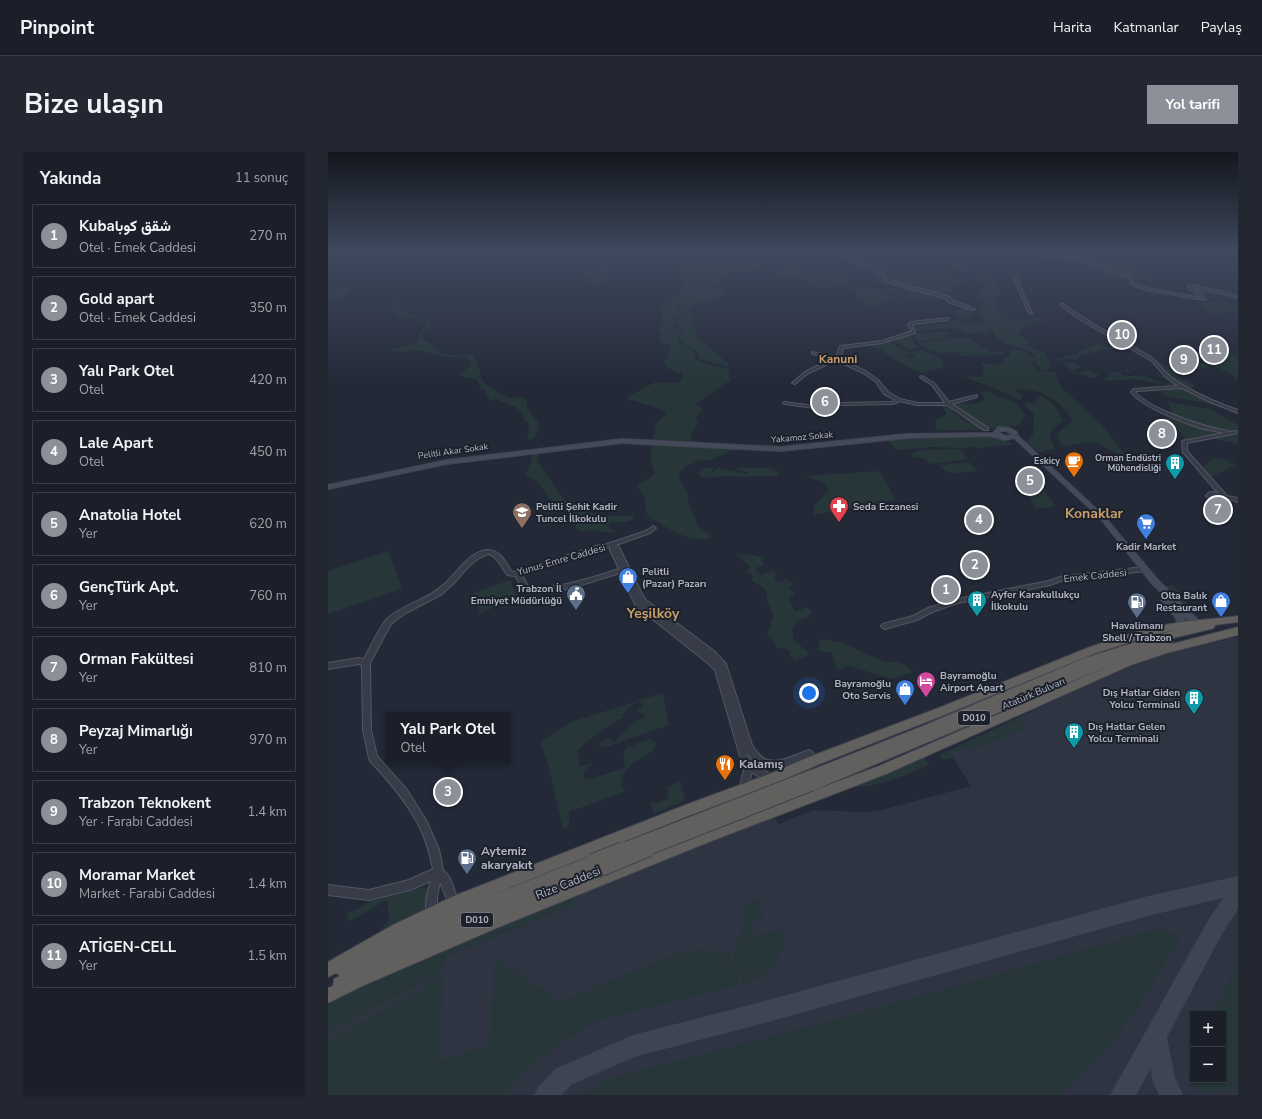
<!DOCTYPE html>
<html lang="tr">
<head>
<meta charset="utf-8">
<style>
  body { margin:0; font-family:"Nunito Sans",Vazirmatn,sans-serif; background:#232731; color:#f1f3f6 }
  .controls { position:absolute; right:12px; bottom:12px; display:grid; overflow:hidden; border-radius:0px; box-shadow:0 1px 3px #0004 }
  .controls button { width:36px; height:36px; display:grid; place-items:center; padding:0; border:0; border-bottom:1px solid #383d46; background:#1a1f29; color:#f1f3f6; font:20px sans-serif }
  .you { position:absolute; left:481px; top:541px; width:14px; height:14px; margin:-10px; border:3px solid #fff; border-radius:50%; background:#1a73e8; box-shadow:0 0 0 6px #1a73e833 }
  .badge { display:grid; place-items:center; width:26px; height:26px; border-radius:50%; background:#8c9099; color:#fff; font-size:13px; font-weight:700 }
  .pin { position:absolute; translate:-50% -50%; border:2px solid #fff; box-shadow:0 1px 4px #0006 }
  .popup { position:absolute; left:58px; top:560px; width:124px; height:52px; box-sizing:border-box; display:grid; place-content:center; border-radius:0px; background:#1a1f29; filter:drop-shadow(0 1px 3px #0005); font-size:13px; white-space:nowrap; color:#9fa2a8 }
  .popup b { font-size:15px; color:#f1f3f6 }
  .popup::after { content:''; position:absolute; left:50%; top:100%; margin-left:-8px; border:8px solid transparent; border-top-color:#1a1f29 }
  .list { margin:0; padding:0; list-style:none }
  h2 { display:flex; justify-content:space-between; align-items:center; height:52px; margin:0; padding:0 16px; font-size:17px }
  h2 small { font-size:13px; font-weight:400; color:#9fa2a8 }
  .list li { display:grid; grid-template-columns:26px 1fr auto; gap:12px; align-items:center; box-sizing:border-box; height:64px; margin:0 8px 8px; padding:0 8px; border:1px solid #383d46; border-radius:0px }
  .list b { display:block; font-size:15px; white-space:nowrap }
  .list p { margin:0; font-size:13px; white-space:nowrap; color:#9fa2a8 }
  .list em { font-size:13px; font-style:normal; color:#9fa2a8 }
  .map { position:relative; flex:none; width:910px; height:943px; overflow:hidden; border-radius:0px }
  header { display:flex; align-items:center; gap:24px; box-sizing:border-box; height:56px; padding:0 20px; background:#1a1f29; border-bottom:1px solid #383d46 }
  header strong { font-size:19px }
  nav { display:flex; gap:22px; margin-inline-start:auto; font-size:14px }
  .intro { display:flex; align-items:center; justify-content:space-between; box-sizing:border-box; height:96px; padding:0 24px }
  h1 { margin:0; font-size:28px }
  .button { padding:10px 18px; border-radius:0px; background:#8c9099; color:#fff; font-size:14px; font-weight:700 }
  main { display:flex; gap:24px; padding:0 24px }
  aside { flex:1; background:#1a1f29; border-radius:0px; box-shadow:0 1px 3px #0004 }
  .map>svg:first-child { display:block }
  .airport { fill:#2e3441; fill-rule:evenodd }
  .green { fill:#263639 }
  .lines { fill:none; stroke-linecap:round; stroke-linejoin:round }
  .taxiway { fill:#3e4452; fill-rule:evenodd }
  .tertiary-casing { stroke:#525662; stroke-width:2 }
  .secondary-casing { stroke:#404551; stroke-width:2 }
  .trunk-casing { stroke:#3f434f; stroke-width:2 }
  .tertiary { fill:#373c48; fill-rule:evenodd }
  .secondary { fill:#454a5a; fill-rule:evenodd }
  .trunk { fill:#61605e; fill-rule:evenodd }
  .trunk-bridge-far1-casing { stroke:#3f434f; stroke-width:13; stroke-linecap:butt }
  .trunk-bridge-casing { stroke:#3f434f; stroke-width:16; stroke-linecap:butt }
  .trunk-bridge-far1 { stroke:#61605e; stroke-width:11 }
  .trunk-bridge { stroke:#61605e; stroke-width:14 }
  .labels { text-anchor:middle; stroke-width:4; stroke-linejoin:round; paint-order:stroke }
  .far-street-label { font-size:9px; fill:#b2b6c4; stroke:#1c212c }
  .far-poi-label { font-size:9px; font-weight:bold; fill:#b2b6c4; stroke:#1c212c; text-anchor:end }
  .shield { fill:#1c212c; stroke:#858996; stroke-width:1 }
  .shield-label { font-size:9px; font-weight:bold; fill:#b2b6c4 }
  .poi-label { font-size:10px; font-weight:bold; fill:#b2b6c4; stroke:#1c212c; text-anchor:start }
  .street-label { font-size:10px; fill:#b2b6c4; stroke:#1c212c }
  .far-district-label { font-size:12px; font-weight:bold; fill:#c99e68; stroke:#1c212c }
  .near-poi-label { font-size:12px; font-weight:bold; fill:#b2b6c4; stroke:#1c212c; text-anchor:start }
  .near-street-label { font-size:12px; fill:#b2b6c4; stroke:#1c212c }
  .district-label { font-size:14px; font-weight:bold; fill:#c99e68; stroke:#1c212c }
</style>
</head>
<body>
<header>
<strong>Pinpoint</strong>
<nav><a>Harita</a><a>Katmanlar</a><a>Paylaş</a></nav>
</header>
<div class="intro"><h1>Bize ulaşın</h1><a class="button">Yol tarifi</a></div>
<main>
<aside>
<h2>Yakında<small>11 sonuç</small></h2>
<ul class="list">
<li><span class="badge">1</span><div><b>Kubaشقق كوبا</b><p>Otel · Emek Caddesi</p></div><em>270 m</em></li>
<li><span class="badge">2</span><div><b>Gold apart</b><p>Otel · Emek Caddesi</p></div><em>350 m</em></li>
<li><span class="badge">3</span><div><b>Yalı Park Otel</b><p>Otel</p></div><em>420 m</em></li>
<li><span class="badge">4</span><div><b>Lale Apart</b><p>Otel</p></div><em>450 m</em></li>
<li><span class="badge">5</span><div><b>Anatolia Hotel</b><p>Yer</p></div><em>620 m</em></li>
<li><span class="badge">6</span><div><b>GençTürk Apt.</b><p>Yer</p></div><em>760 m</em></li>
<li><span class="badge">7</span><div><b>Orman Fakültesi</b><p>Yer</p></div><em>810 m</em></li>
<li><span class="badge">8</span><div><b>Peyzaj Mimarlığı</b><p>Yer</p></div><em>970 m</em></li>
<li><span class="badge">9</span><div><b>Trabzon Teknokent</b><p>Yer · Farabi Caddesi</p></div><em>1.4 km</em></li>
<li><span class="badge">10</span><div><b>Moramar Market</b><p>Market · Farabi Caddesi</p></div><em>1.4 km</em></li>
<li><span class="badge">11</span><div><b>ATİGEN-CELL</b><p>Yer</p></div><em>1.5 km</em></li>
</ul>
</aside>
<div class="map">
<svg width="910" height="943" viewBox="0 0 910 943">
  <rect width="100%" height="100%" fill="#232937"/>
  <path class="airport" d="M 910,485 L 910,943 L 0,943 L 0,853 L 51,825 L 445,662 L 451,673 L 464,666 L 486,658 L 534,660 L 550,659 L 643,634 L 622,601 L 622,598 L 712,555 L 794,518 L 840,501 ZM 865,862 L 895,862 L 895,928 L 865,928 Z"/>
  <g class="green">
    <path d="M 303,100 L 327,103 L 313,100 L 339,100 L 340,106 L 348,108 L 343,105 L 344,100 L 355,100 L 353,104 L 358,105 L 374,100 L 365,106 L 351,109 L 353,109 L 368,107 L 376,100 L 384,100 L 384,102 L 374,109 L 384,104 L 385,100 L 443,100 L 448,102 L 447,105 L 441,107 L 416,104 L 418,103 L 404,101 L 398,103 L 397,106 L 402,108 L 437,111 L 426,118 L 407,118 L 405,120 L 394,122 L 392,130 L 388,132 L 391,138 L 397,139 C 387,157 378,145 363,155 L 364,161 L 369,165 L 364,172 L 372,188 L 400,211 L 402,216 L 372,207 L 368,198 C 361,195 356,194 351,187 L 356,178 L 348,172 L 356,161 L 349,155 L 362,149 L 349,153 L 348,155 L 354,161 L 346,173 L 354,179 L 349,187 C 353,194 359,196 366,198 L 368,207 L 371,210 L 398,216 L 401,219 L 401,225 L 403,228 L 366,253 L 372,254 L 374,259 L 368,265 L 370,272 L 362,283 L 365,289 L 402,293 L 409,296 L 381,309 L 373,308 L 356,315 L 351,321 L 352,329 L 359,339 L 360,349 L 370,374 L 381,382 L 383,386 C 365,393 334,374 319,363 L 316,344 L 308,334 L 327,322 C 321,307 321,292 328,278 L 326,273 L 339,261 L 333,257 L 299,247 L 301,244 L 327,230 L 348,231 L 354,228 L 355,224 L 353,221 C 346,220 338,216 336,210 L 343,196 L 340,192 L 332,191 L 330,187 L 333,183 L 330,178 L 335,170 L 334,160 L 331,158 L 331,155 L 353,142 L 353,137 L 355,135 L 356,131 L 352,125 L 357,116 C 339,109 320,109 303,100 Z"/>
    <path d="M 568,100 L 596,100 L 604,102 L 598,107 L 616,113 L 633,111 L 641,118 C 625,118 581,108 568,100 Z"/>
    <path d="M 616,100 L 653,100 L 660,106 L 649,106 L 648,107 L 662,111 L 636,112 L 633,110 L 634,107 L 630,104 Z"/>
    <path d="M 744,100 L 782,100 L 800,114 L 824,126 L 808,127 L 786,120 L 760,108 L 747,106 L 741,103 L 741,101 Z"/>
    <path d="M 687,102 L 708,108 L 717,108 L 704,111 L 677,106 L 678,104 Z"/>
    <path d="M 459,104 L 473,110 L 475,116 L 470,119 C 482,127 499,124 512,124 L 516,125 L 519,130 L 502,136 L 478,135 L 480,127 C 471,124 461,127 451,124 L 450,122 L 459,117 L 461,113 L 460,110 L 464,110 C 460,106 455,108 450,105 Z"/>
    <path d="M 275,115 L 279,116 L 277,122 L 279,125 L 276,129 L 278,130 L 266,134 L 265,129 L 256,129 L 273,126 L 275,122 L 273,121 L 256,123 L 252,121 L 272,118 Z"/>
    <path d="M 553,121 C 557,128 567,126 573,129 L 571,131 L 581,135 L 588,134 L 594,139 L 602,141 L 601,143 L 610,145 L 607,149 L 578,146 L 581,140 L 584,139 L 593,142 L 585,138 L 577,139 L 558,131 L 549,131 L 549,124 Z"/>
    <path d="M 643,121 C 655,122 670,127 673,139 L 669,145 L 667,154 L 675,162 L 688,168 L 714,165 L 715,169 L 695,175 L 691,182 L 701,190 L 702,195 L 717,201 L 723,214 L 720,218 L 716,219 L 727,220 L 733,235 L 774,273 L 801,308 L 767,290 L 747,292 L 738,295 L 733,293 L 728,282 L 744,269 C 742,263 738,259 733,254 C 720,242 708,237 690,237 L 688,239 L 695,244 L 694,247 L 690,248 C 674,237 653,233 636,224 L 655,225 L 654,221 L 656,216 L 652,210 L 666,213 L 676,211 L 674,205 L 683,204 L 681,197 C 691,197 699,199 707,207 L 703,211 L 709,218 L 715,219 L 709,214 L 706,202 C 695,195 668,193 665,178 L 658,174 L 663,180 L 638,182 L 628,176 L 586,179 L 585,174 L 586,172 L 600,171 L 600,176 L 608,174 L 603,171 L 610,172 L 615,170 L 612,169 C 627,166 639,173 654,171 L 655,172 L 657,170 L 650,159 L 655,156 L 658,151 L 658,149 L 651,147 L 650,144 L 657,134 Z"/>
    <path d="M 612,123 L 636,131 L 623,134 L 623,137 L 629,140 L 609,141 L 599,139 L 590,133 L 582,134 L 575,131 L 576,129 L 564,127 L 560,124 L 589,124 L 592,125 L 586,127 L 586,129 L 595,128 L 598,125 L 605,125 Z"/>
    <path d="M 26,135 L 19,142 L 21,143 L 5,148 L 7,149 L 2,151 L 1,148 L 6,144 L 0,146 L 1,139 L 13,136 Z"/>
    <path d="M 864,135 L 910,145 L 910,151 L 904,147 L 886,142 L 892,148 L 888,149 L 884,144 L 865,137 Z"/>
    <path d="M 524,136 L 565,136 L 573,139 L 575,141 L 572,143 L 559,139 L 555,141 L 570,145 L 571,147 L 544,154 L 529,149 L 528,139 Z"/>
    <path d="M 71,148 L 74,148 L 70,156 L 79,157 L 80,158 L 76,159 L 77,161 L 84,163 L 95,164 L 94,167 L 104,171 C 101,176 95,178 93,184 L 97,189 L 104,192 L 113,201 L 123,203 L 145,202 L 149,209 L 154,228 L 159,233 L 182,246 L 194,245 L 199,248 C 194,264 224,267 204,288 L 199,287 L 201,281 L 200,271 L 196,270 C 194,253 180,253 168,247 L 162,249 L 156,237 L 152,236 L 149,228 L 129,223 L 143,214 L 142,209 L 138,206 L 119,205 L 95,199 L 65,200 L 64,197 L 89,191 L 92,179 L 98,174 L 98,172 L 83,165 L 67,165 L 66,160 L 62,159 L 64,155 L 61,154 Z"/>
    <path d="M 892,150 L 910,154 L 910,162 L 905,160 L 882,162 L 877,154 L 873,151 Z"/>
    <path d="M 637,156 L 644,162 L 645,166 L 631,167 L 624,159 Z"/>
    <path d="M 616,179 L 621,182 L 617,183 L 620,186 L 592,189 L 589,189 L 587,186 L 588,182 Z"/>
    <path d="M 584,182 L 583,184 L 587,193 L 592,196 L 580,198 L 571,191 L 563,188 Z"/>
    <path d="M 639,185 L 663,200 L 675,200 L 678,203 L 631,204 L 631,201 C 625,199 624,201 618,201 C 607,201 599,198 590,191 Z"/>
    <path d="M 561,189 L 575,198 L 581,200 L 580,202 L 563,204 L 552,199 L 558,198 L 554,196 L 547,197 L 542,193 Z"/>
    <path d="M 794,190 L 797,192 L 794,193 L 800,197 L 804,197 L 792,196 L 793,195 L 790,192 L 785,194 L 790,196 L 779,197 L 752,204 L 750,205 L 750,208 L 745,206 L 731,208 L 734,211 L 747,210 L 755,215 L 745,218 L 751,221 L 761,218 L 772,222 L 767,226 L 775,229 L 781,224 L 790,226 L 782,223 L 779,220 C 791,222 799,216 810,218 L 801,218 L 803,220 L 793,220 L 793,222 L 796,224 L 807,224 L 807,223 C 819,223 826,228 837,232 L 841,230 L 826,221 L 821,222 L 825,221 L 838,225 L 850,234 L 831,232 L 808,227 L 776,229 L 747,221 L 728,207 L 749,202 L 752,199 L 772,191 L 776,195 Z"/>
    <path d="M 594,198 L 612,206 L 618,215 L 592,221 L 562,205 L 576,203 L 581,206 L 587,205 L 582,200 Z"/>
    <path d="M 898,198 L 910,206 L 910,228 L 908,228 L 904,222 L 884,214 L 872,217 L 868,217 L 847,223 L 867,233 L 864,236 L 860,236 L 840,224 L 831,210 C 834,211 836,213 840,213 C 858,217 885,212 898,198 Z"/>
    <path d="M 855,237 L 889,253 L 836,244 L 833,239 Z"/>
    <path d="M 662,239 L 668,244 L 688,250 L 698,263 L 691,273 L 661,277 L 627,253 C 639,248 647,257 657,246 L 652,240 Z"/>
    <path d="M 714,244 L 725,252 L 735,268 C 732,272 721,278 722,284 C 723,290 726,291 726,297 L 712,300 L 697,291 L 705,283 L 706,263 L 695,251 L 707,251 L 708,245 Z"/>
    <path d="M 839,249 L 882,257 L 910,273 L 910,292 L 872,284 L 855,288 L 856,284 C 849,276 841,278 836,267 L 846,264 Z"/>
    <path d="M 619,252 L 625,260 L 639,271 L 645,271 L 655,278 L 609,278 L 606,275 L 609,273 L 607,269 L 619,262 L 614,253 Z"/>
    <path d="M 664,284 L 684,291 L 685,293 L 663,294 L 649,297 L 644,294 L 636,296 L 604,295 L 568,298 L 559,287 Z"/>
    <path d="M 632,297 L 640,307 L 603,312 L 597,307 L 585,305 L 583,302 L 594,298 Z"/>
    <path d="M 211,300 L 209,309 C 219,321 226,336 236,347 C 252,363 284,366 304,363 L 306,367 L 299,370 L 283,370 L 281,374 L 287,381 L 263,378 L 252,379 L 248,375 L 246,366 L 220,345 L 209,329 L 197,324 L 202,311 L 204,301 Z"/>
    <path d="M 885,306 L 900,308 L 902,311 L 909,312 L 883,325 L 875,314 Z"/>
    <path d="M 641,310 L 649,319 C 635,320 620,326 611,313 Z"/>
    <path d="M 382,315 L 386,316 L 382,322 L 390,316 L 419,322 L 419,320 L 405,316 L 444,316 L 451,321 L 450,323 C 423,327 400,323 373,326 L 370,321 L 375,316 Z"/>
    <path d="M 551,319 L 568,348 L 486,363 L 486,354 L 501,338 L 496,331 L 478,324 Z"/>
    <path d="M 715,336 L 728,355 L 708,356 L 696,337 Z"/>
    <path d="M 60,399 L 74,437 L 0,462 L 0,419 Z"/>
    <path d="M 408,402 L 424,403 L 436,406 L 434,409 L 437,413 L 427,416 L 430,421 L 434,423 L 444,418 L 449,422 L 446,427 L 455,430 L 457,426 L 465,432 L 461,436 L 467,442 L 460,445 C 464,450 464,455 467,460 L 479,455 L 485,460 L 478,467 L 468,469 L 468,473 L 464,477 L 466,488 L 482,502 L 468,509 L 462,504 L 462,499 L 448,495 L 447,490 L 439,484 L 445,464 L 439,448 L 438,438 L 424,429 L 425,424 L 419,421 L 422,414 Z"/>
    <path d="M 182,428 L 190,446 L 152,461 L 145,441 Z"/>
    <path d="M 845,433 L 862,454 L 861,455 L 857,455 L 836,434 Z"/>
    <path d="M 492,487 L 512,490 L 557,510 L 571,510 L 577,513 L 585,520 L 563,527 L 528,516 L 523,513 L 509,518 L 504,501 L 490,498 Z"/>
    <path d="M 335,541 L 341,573 L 278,595 L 271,594 L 272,591 L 280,586 L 286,590 L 309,568 L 318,565 L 312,560 L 307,561 L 315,553 L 309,549 L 294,563 L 296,565 L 274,578 L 249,598 L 252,615 L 263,612 L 264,614 L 259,615 L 260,618 L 256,620 L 257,628 L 297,616 L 295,603 L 298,596 L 304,594 L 305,595 L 308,592 L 322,587 L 327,590 L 328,593 C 317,612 294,607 293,634 L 298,639 L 241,660 L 241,673 L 235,677 L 220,612 L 212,590 L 243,570 Z"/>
    <path d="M 689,567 L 696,572 L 697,576 L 693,578 L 643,599 L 639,594 L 622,601 L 625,606 L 616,608 L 610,603 L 633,594 Z"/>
    <path d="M 596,605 L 601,613 C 584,620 539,641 523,633 Z"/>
    <path d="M 352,629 L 357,649 L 326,661 L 322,653 L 326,649 L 327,652 L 341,646 L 339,635 Z"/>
    <path d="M 98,735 L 101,755 L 52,778 L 61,768 L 59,748 L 20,770 L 19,762 L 43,749 Z"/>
    <path d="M 245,742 L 246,753 L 117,805 L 115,819 L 0,880 L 0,853 L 51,825 Z"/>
    <path d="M 432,747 L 434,767 L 422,771 L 426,784 L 457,777 C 454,809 442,819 416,834 L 405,806 L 415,774 L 417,772 L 419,748 Z"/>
    <path d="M 835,777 C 843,779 847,781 851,789 L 804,864 L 775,901 L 730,943 L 251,943 L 282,927 L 550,856 L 819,780 Z"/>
    <path d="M 373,797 L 401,801 L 411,832 L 272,868 L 246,882 L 219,901 L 198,919 L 177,943 L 0,943 L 0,889 L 115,825 L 111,909 L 162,892 L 167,806 L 232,850 L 346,803 Z"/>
    <path d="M 910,811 L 910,935 L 881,940 L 869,937 L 860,923 L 865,910 L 865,928 L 895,928 L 895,862 L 886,862 Z"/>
  </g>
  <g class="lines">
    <path class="taxiway" d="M 910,724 L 910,757 L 893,784 L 839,885 L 847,926 L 855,943 L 831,943 L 824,928 L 823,916 L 808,943 L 782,943 L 879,770 L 895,746 L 820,764 L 433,872 L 306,905 L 243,933 L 234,943 L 206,943 L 210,935 L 227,917 L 305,883 L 433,850 L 820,744 Z"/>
    <defs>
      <g id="tertiary">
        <path d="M 700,100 L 717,103 L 756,107 L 782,118 L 803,124 L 805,127 L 805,131 L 824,137 L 874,146 L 859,135 L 863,133 L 910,143 L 910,145 L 863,135 L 876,143 L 877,148 L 824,139 L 803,133 L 803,127 L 801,126 L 780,120 L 755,109 L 717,105 Z"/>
        <path d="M 516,105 L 537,111 L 553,118 L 561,128 L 622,145 L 623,148 L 647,157 L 644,158 L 620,150 L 619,147 L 559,130 L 551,120 L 535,113 L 515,107 Z"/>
        <path d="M 690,122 L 692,123 L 689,127 L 704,162 L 701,161 L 686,127 Z"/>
        <path d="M 733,152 L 735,152 L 767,173 L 823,205 C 831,211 835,220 843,225 C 863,240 887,250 910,258 L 910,261 L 882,250 L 854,236 L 809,239 L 807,240 C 818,254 858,268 875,273 C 883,276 892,277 900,279 L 900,280 L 910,279 L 910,281 L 859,291 L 859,299 L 899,344 L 910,346 L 910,350 L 901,347 L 900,350 L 898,351 L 895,349 L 895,346 L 885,344 L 883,345 L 879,345 L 878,344 L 880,341 L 885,340 L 891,342 L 855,300 L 854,289 L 896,281 C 888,279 880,278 872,276 C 854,270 814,255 803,240 L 806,237 L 850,234 L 837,224 L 824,209 L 753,168 L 733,154 Z"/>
        <path d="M 620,166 L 619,168 L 585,172 L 584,173 L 587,181 L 554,191 L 515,196 L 513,205 L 511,206 L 539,220 L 550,228 L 560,240 L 572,247 L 589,251 L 617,251 L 604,233 L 593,226 L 592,225 L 594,224 L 606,231 L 621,250 L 649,243 L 649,245 L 624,252 L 660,276 L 660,278 L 656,278 L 619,253 L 589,253 L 572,249 L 565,252 L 511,253 L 486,256 L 457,252 L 455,251 L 457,250 L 486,254 L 511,251 L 564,250 L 568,248 L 556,242 L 548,230 L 537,222 L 508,208 L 479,222 L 467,232 L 464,231 L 477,220 L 505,206 L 484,202 L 484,200 L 508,205 L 512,194 L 554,189 L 584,179 L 580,173 L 583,170 Z"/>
        <path d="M 325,374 L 328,376 L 322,381 L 288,393 L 291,395 L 314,442 L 318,448 L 386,499 L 398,512 L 424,593 C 427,598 431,604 437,607 C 448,613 470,602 481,598 C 486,600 487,605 489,609 L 488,612 L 485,613 L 482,612 L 479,607 C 456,615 436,626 419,601 L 421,608 L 459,634 L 460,637 L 459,640 L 456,641 L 453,640 L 424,620 L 418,641 L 415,642 L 412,641 L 411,638 L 416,618 L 387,518 L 381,512 L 308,454 L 292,421 C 264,429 225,446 196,438 L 187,424 L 179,423 L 170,409 L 165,404 L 160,402 L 151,406 L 140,415 L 125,432 L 114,442 L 76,462 L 63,472 L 42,511 L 43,578 L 49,604 L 79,638 L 99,670 L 111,698 L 115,718 L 122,726 L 131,751 L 130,755 L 126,756 L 122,755 L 112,730 L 109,745 L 109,761 L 108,765 L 104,766 L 100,765 C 96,754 99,740 103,729 L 82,738 L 41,748 L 0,743 L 0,733 L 41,738 L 81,728 L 105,717 C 102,703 99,689 92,676 C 80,651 61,629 42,609 L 41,606 L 35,578 L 34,513 L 31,512 L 0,517 L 0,511 L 31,506 L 36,507 C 41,498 52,474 59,467 C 74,452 98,449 114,434 C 128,423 140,400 159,398 C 171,397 178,410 183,419 L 186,420 L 268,394 L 282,391 L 318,379 ZM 282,395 L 282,398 L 291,417 C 265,425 226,439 200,434 L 193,422 L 271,397 Z"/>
        <path d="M 816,415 L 818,415 L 819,417 L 818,419 L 736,428 L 722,433 L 630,451 L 604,460 L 589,468 L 557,477 L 555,476 L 553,474 L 555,472 L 585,464 L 600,456 L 630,447 L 721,429 L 735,424 Z"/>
      </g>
      <path id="secondary" d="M 671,275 L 681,276 L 689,280 L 690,284 L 776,364 L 830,428 L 871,469 L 872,471 L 871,473 L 865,473 L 852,460 L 855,464 L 858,473 L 857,475 L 851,475 L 847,465 L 833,448 L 834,446 L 838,445 L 824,432 L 772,366 L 686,286 L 677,288 L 662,284 L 579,286 L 453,299 L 294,291 L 119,312 L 0,337 L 0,333 L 119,308 L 294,287 L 453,295 L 579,282 L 665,281 L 669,276 ZM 673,279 L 678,279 L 684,282 L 684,283 L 677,284 L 671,281 Z"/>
      <path id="trunk" d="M 910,464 L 910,470 L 887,473 L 886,476 L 883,477 L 841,487 L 845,490 L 844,492 L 910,475 L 910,483 L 839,501 L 803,513 L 558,622 L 381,690 L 171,775 L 34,834 L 0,851 L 0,836 L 5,834 L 6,827 L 12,824 L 8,821 L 0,825 L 0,810 L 63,774 L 126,744 L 360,652 L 439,623 L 481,605 L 613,555 L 762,495 L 824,475 L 854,470 ZM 846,478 L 757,506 L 595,574 L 481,619 L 479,623 L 481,627 L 483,628 L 480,629 L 478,633 L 480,637 L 484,639 L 790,510 L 551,614 L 381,678 L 274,720 L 273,714 L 270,713 L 271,709 L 269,705 L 265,703 L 127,758 L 360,664 L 441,634 L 489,613 L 621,561 L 768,501 L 824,483 Z"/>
    </defs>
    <use href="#tertiary" class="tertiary-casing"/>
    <use href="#secondary" class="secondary-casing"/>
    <use href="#trunk" class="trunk-casing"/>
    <use href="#tertiary" class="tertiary"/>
    <use href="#secondary" class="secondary"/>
    <use href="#trunk" class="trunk"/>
    <defs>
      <g id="trunk-bridge-far1">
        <path d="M 292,698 L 485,623"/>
        <path d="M 319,698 L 484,633"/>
      </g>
      <g id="trunk-bridge">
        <path d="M 265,709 L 295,697"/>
        <path d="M 268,719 L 321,697"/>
      </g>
    </defs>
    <use href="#trunk-bridge-far1" class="trunk-bridge-far1-casing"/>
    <use href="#trunk-bridge" class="trunk-bridge-casing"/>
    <use href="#trunk-bridge-far1" class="trunk-bridge-far1"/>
    <use href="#trunk-bridge" class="trunk-bridge"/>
  </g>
  <linearGradient id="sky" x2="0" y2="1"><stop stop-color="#13171e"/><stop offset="0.43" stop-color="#3f495e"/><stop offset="1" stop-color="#3f495e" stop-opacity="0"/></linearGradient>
  <rect width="910" height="232" fill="url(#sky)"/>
  <defs>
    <symbol id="cafe-pin" viewBox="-11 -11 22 30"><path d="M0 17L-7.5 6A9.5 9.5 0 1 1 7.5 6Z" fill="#e8710a" stroke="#1c212c"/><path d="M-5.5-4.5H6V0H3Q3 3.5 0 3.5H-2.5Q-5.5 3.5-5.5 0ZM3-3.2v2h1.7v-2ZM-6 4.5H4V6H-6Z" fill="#fff"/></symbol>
    <symbol id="building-pin" viewBox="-11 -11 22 30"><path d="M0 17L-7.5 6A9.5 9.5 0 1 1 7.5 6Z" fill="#0f9aa8" stroke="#1c212c"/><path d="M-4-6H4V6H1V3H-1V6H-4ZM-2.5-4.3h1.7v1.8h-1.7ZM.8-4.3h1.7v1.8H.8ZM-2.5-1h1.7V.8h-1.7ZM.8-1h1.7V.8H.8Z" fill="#fff"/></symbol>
    <symbol id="pharmacy-pin" viewBox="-11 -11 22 30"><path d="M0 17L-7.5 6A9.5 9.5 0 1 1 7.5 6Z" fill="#e0444e" stroke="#1c212c"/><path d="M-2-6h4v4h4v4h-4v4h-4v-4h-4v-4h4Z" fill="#fff"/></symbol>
    <symbol id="school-pin" viewBox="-11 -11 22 30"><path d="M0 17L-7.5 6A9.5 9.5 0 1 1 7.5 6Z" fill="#8d6e63" stroke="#1c212c"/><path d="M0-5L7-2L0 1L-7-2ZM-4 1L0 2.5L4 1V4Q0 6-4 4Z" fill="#fff"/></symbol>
    <symbol id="supermarket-pin" viewBox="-11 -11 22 30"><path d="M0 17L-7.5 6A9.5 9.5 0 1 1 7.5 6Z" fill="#3f7fe0" stroke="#1c212c"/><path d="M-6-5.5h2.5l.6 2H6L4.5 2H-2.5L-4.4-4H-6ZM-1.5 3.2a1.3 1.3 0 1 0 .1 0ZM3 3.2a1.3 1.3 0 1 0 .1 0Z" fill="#fff"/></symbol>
    <symbol id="shop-pin" viewBox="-11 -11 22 30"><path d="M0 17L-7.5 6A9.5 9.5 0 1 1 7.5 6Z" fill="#3f7fe0" stroke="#1c212c"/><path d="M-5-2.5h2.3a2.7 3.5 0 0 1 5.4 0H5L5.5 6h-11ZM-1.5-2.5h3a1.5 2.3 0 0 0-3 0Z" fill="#fff"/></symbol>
    <symbol id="civic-pin" viewBox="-11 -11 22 30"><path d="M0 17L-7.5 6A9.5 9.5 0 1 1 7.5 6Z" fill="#5c6f8a" stroke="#1c212c"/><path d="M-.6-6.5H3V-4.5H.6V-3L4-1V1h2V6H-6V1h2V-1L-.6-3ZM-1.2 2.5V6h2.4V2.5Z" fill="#fff"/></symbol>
    <symbol id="fuel-pin" viewBox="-11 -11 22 30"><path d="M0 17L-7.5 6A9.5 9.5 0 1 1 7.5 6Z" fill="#5c6f8a" stroke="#1c212c"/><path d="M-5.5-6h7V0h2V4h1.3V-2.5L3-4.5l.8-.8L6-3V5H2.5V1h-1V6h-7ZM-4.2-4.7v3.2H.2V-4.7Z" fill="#fff"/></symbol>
    <symbol id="hotel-pin" viewBox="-11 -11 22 30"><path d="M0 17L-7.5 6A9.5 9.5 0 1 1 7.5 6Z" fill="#d1479c" stroke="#1c212c"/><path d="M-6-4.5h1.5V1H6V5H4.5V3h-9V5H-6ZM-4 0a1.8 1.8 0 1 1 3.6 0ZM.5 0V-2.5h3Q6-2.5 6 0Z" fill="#fff"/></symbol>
    <symbol id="restaurant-pin" viewBox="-11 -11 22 30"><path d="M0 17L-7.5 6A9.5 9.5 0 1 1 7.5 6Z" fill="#e8710a" stroke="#1c212c"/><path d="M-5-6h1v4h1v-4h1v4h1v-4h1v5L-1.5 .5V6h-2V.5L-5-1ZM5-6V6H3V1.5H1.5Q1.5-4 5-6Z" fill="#fff"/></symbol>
  </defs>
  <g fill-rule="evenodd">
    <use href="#cafe-pin" x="735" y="298" width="22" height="30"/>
    <use href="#building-pin" x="836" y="300" width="22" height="30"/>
    <use href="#pharmacy-pin" x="500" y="343" width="22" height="30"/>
    <use href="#school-pin" x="183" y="349" width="22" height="30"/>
    <use href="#supermarket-pin" x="807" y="360" width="22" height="30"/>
    <use href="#shop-pin" x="289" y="414" width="22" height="30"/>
    <use href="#civic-pin" x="237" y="431" width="22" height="30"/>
    <use href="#building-pin" x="638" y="437" width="22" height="30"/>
    <use href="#shop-pin" x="882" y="438" width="22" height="30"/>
    <use href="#fuel-pin" x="798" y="439" width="22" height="30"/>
    <use href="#hotel-pin" x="587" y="518" width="22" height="30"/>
    <use href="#shop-pin" x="566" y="526" width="22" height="30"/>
    <use href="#building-pin" x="855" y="535" width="22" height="30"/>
    <use href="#building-pin" x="735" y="569" width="22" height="30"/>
    <use href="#restaurant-pin" x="386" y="601" width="22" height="30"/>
    <use href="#fuel-pin" x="128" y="695" width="22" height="30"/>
  </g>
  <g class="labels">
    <g class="far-street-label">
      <text transform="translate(474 285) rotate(-5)" y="3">Yakamoz Sokak</text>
      <text transform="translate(125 299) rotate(-8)" y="3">Pelitli Akar Sokak</text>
    </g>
    <g class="far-poi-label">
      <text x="833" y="309">Orman Endüstri<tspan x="833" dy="10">Mühendisliği</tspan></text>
      <text x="732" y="312">Eskicy</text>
    </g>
    <g class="shield">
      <rect x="630" y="559" width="32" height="14" rx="3"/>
      <rect x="133" y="761" width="32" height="14" rx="3"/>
    </g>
    <g class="shield-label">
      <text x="646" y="569">D010</text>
      <text x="149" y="771">D010</text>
    </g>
    <g class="poi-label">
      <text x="208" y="358">Pelitli Şehit Kadir<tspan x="208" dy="12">Tuncel İlkokulu</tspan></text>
      <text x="525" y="358">Seda Eczanesi</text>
      <text x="818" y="398" text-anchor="middle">Kadir Market</text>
      <text x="314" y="423">Pelitli<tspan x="314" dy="12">(Pazar) Pazarı</tspan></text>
      <text x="234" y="440" text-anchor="end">Trabzon İl<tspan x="234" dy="12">Emniyet Müdürlüğü</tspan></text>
      <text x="663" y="446">Ayfer Karakullukçu<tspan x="663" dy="12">İlkokulu</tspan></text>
      <text x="879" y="447" text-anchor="end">Olta Balık<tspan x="879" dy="12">Restaurant</tspan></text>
      <text x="809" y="477" text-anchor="middle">Havalimanı<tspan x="809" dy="12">Shell / Trabzon</tspan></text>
      <text x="612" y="527">Bayramoğlu<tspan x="612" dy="12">Airport Apart</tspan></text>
      <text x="563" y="535" text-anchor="end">Bayramoğlu<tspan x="563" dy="12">Oto Servis</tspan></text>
      <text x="852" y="544" text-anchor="end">Dış Hatlar Giden<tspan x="852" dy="12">Yolcu Terminali</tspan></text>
      <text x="760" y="578">Dış Hatlar Gelen<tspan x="760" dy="12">Yolcu Terminali</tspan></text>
    </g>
    <g class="street-label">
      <text transform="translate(233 407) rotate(-16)" y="4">Yunus Emre Caddesi</text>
      <text transform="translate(767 423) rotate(-6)" y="4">Emek Caddesi</text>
      <text transform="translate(705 541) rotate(-23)" y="4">Atatürk Bulvarı</text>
    </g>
    <g class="far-district-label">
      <text x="510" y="211">Kanuni</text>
    </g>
    <g class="near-poi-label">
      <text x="411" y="616">Kalamış</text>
      <text x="153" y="703">Aytemiz<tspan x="153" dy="14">akaryakıt</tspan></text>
    </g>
    <g class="near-street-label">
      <text transform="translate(240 731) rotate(-22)" y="4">Rize Caddesi</text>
    </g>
    <g class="district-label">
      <text x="766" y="366">Konaklar</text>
      <text x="325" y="466">Yeşilköy</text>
    </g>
  </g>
</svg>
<div class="controls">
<button>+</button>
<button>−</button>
</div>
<div class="you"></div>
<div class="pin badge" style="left:618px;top:438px">1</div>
<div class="pin badge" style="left:647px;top:413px">2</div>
<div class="pin badge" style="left:120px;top:640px">3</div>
<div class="popup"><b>Yalı Park Otel</b>Otel</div>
<div class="pin badge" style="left:651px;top:368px">4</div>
<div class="pin badge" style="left:702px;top:329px">5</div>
<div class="pin badge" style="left:497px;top:250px">6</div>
<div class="pin badge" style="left:890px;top:358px">7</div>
<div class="pin badge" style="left:834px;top:282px">8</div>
<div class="pin badge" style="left:856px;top:208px">9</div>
<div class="pin badge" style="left:794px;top:183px">10</div>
<div class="pin badge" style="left:886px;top:198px">11</div>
</div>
</main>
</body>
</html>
